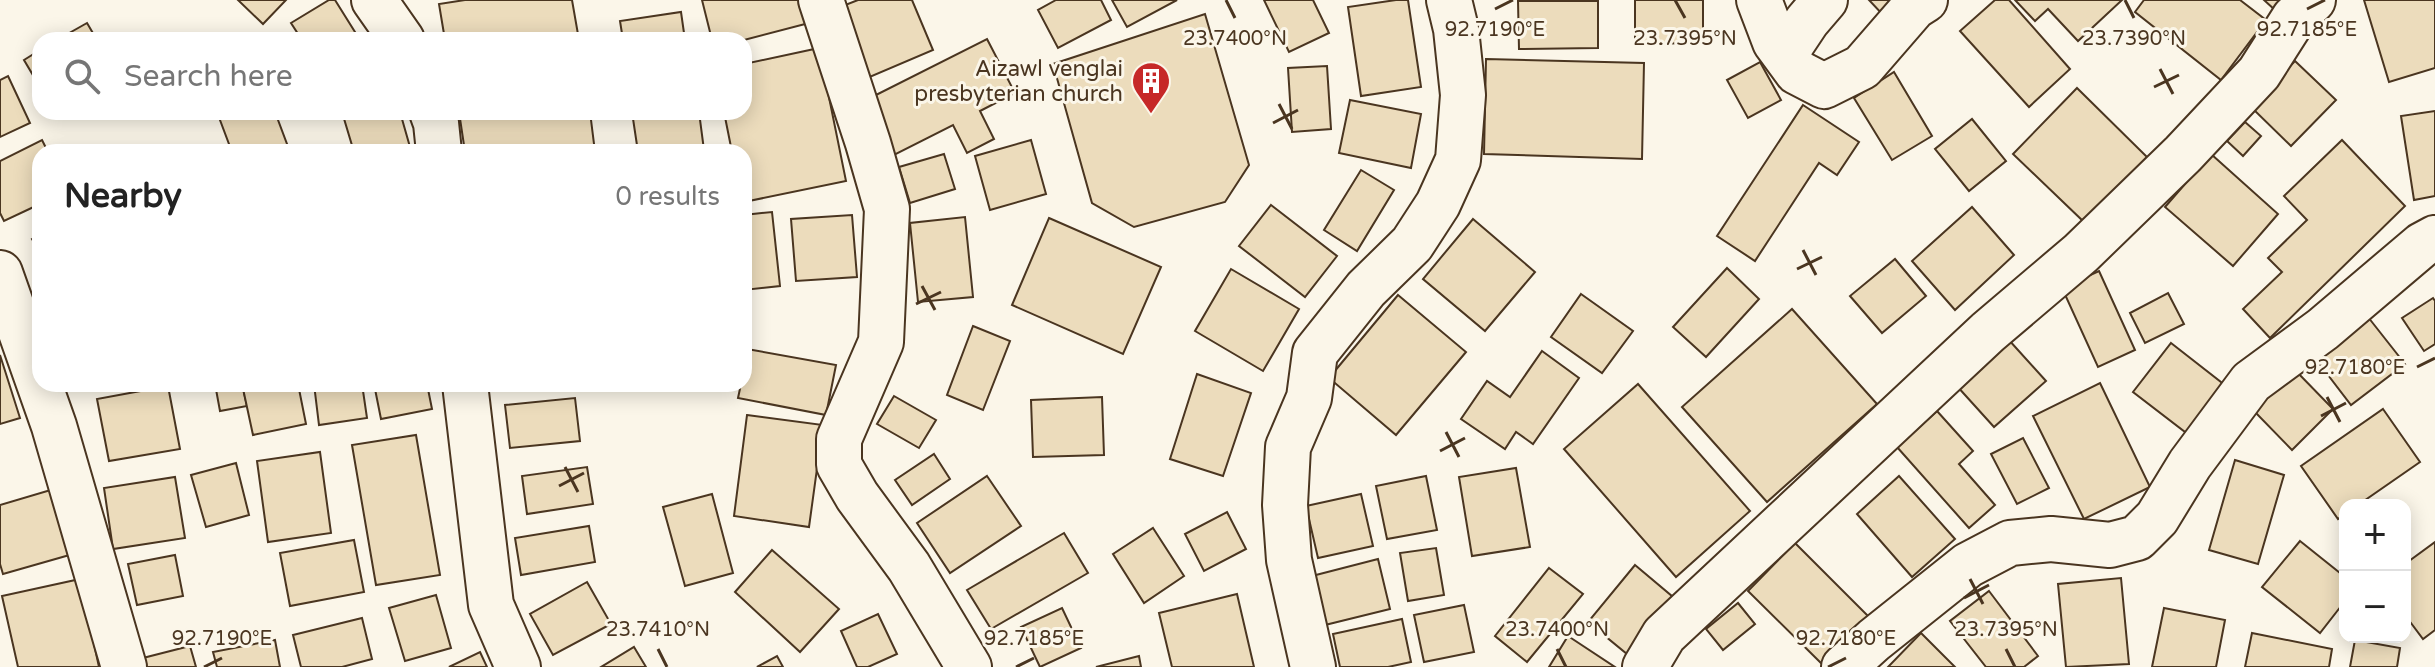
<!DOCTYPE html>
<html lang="en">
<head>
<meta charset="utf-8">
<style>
  body { margin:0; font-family:"Varela Round",sans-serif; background:#f6f6f6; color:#222 }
  .controls { position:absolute; right:24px; bottom:24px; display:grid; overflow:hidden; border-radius:16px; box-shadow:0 4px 20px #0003 }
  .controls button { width:72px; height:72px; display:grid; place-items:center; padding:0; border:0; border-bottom:2px solid #e0e0e0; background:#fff; color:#222; font:40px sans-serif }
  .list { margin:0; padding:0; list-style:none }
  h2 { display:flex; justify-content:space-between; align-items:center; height:104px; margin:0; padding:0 32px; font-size:34px }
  h2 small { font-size:26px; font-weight:400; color:#767676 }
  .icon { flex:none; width:44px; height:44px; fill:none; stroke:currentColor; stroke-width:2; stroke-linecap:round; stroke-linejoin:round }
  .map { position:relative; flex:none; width:2435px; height:667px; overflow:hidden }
  .search { position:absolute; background:#fff; box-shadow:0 4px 20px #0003; left:32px; top:32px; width:720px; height:88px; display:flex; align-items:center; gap:20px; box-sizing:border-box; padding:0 28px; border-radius:24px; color:#767676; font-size:30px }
  .panel { position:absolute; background:#fff; box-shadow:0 4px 20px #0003; left:32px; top:144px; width:720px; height:248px; border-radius:24px }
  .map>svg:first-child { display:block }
  .building { fill:#ecdcbc; stroke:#4a3520; stroke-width:2 }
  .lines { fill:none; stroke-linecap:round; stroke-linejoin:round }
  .minor-casing { stroke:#4a3520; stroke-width:48 }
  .primary-casing { stroke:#4a3520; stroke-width:48 }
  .minor { stroke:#fbf6e9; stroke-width:44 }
  .primary { stroke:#fbf6e9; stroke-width:44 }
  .ticks { fill:none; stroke:#4a3520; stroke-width:3 }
  .labels { text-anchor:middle; stroke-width:6; stroke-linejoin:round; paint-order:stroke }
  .poi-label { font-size:22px; fill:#4a3520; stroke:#fbf6e9; text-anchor:end }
  .ticks-label { font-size:20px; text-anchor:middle; fill:#4a3520; stroke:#fbf6e9; stroke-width:6; stroke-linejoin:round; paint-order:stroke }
</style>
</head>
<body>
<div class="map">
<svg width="2435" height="667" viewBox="0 0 2435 667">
  <rect width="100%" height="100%" fill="#fbf6e9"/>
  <g class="building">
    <path d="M 238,0 L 286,0 L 263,24 Z"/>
    <path d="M 329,0 L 335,0 L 360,40 L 302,40 L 291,23 Z"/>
    <path d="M 465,0 L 572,0 L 579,40 L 445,40 L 439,4 Z"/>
    <path d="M 702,0 L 803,0 L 809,23 L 744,40 L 712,40 Z"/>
    <path d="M 858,0 L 912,0 L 933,50 L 865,79 L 835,9 Z"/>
    <path d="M 1056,0 L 1101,0 L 1111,20 L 1058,48 L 1038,10 Z"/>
    <path d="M 1112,0 L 1177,0 L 1127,27 Z"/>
    <path d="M 1264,0 L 1313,0 L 1329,33 L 1289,52 Z"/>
    <path d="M 1396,0 L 1408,0 L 1421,87 L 1361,96 L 1348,7 Z"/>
    <path d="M 1635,0 L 1703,0 L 1703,43 L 1635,44 Z"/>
    <path d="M 1869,0 L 1902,0 L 1885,17 Z"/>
    <path d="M 1995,0 L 2009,0 L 2070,69 L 2029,107 L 1960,31 Z"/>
    <path d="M 2015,0 L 2122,0 L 2078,41 L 2048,9 L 2035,21 Z"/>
    <path d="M 2144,0 L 2240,0 L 2266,20 L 2221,80 L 2135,12 Z"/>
    <path d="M 2264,0 L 2284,0 L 2275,10 Z"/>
    <path d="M 2364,0 L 2435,0 L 2435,68 L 2389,82 Z"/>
    <path d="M 1518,1 L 1598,1 L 1598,48 L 1519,49 Z"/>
    <path d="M 681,12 L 685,40 L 623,40 L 620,21 Z"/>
    <path d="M 1205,14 L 1249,165 L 1225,202 L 1134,227 L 1092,203 L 1053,64 Z"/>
    <path d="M 87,23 L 97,40 L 57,40 Z"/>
    <path d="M 987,39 L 1015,93 L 980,111 L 994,139 L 967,153 L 953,125 L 892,156 L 864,101 Z"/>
    <path d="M 819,48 L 846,181 L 744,202 L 744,152 L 732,152 L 724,112 L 744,112 L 744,64 Z"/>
    <path d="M 40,50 L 40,87 L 24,60 Z"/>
    <path d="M 1486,59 L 1644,63 L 1642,159 L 1484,154 Z"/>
    <path d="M 2295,61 L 2336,100 L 2291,146 L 2251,107 Z"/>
    <path d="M 1760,62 L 1781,100 L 1748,118 L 1727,80 Z"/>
    <path d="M 1327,66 L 1331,129 L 1292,132 L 1288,68 Z"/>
    <path d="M 1894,72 L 1932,136 L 1892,160 L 1854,98 Z"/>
    <path d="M 8,76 L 30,123 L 0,137 L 0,80 Z"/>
    <path d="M 2077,88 L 2147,157 L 2084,222 L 2013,154 Z"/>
    <path d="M 1350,100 L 1421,114 L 1411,168 L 1339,153 Z"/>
    <path d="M 1803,105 L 1859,142 L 1837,175 L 1819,163 L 1755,261 L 1717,236 Z"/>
    <path d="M 2435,111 L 2435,196 L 2414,200 L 2401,116 Z"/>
    <path d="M 217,112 L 275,112 L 290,152 L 232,152 Z"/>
    <path d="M 342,112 L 400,112 L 410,147 L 391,152 L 354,152 Z"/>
    <path d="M 459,112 L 590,112 L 595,152 L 465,152 Z"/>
    <path d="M 632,112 L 699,112 L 704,150 L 638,152 Z"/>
    <path d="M 1972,119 L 2006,161 L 1969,191 L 1935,149 Z"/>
    <path d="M 2245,122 L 2261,136 L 2243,156 L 2227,141 Z"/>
    <path d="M 42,140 L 48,152 L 40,152 L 40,204 L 4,221 L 0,213 L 0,161 Z"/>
    <path d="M 1031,140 L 1046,194 L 990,210 L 975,156 Z"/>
    <path d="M 2342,140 L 2405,206 L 2270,338 L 2243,309 L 2282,272 L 2268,258 L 2307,220 L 2284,196 Z"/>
    <path d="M 944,154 L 955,189 L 910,203 L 899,167 Z"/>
    <path d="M 2211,154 L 2278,214 L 2233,266 L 2165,207 Z"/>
    <path d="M 1361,170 L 1394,190 L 1357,251 L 1324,230 Z"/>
    <path d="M 1271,205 L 1337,256 L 1305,297 L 1239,246 Z"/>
    <path d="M 1972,207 L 2014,255 L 1955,310 L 1912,261 Z"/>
    <path d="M 772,212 L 780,286 L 744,290 L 744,215 Z"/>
    <path d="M 852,215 L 857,277 L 796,281 L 791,219 Z"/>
    <path d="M 965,217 L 973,297 L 918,302 L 910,223 Z"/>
    <path d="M 1049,218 L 1161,267 L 1123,354 L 1012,305 Z"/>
    <path d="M 1473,219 L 1535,272 L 1485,331 L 1423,279 Z"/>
    <path d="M 40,234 L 40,252 L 32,239 Z"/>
    <path d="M 1895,259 L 1926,296 L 1882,333 L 1850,296 Z"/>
    <path d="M 1727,268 L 1759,299 L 1706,357 L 1673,327 Z"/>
    <path d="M 1231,269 L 1299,309 L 1263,371 L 1195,331 Z"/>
    <path d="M 2099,271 L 2135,350 L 2098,367 L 2062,288 Z"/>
    <path d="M 2168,293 L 2184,324 L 2145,343 L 2130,313 Z"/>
    <path d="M 1581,294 L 1633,331 L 1602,373 L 1551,337 Z"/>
    <path d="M 1398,295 L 1466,352 L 1396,435 L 1329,378 Z"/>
    <path d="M 2433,298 L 2435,301 L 2435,344 L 2424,351 L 2402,318 Z"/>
    <path d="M 1792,309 L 1877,404 L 1767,502 L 1682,407 Z"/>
    <path d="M 2368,317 L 2405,364 L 2351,405 L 2315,358 Z"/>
    <path d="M 973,326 L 1010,341 L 983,410 L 947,395 Z"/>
    <path d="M 2008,339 L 2046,381 L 1994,427 L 1956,385 Z"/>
    <path d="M 2171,343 L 2226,386 L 2189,435 L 2133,392 Z"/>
    <path d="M 747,349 L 836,365 L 826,415 L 738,398 L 741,384 L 744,384 Z"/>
    <path d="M 1542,351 L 1579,378 L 1533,444 L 1516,432 L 1505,449 L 1461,419 L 1487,381 L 1510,397 Z"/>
    <path d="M 0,355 L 20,418 L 0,424 Z"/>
    <path d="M 2295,370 L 2333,409 L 2292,450 L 2254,411 Z"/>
    <path d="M 1197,374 L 1251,393 L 1223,476 L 1170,459 Z"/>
    <path d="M 2100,383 L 2150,487 L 2084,519 L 2033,416 Z"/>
    <path d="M 215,384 L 242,384 L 247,406 L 220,411 Z"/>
    <path d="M 242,384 L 298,384 L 306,424 L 253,435 Z"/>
    <path d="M 314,384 L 362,384 L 367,418 L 319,425 Z"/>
    <path d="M 374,384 L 427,384 L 432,409 L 381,419 Z"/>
    <path d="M 1638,384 L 1750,511 L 1676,577 L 1564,449 Z"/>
    <path d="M 168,386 L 180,449 L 109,461 L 97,399 Z"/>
    <path d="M 894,396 L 936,420 L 919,448 L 877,424 Z"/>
    <path d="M 1102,397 L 1104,455 L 1033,457 L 1031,400 Z"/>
    <path d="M 575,398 L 580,441 L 510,448 L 505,405 Z"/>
    <path d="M 2383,409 L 2420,462 L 2358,505 L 2345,505 L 2345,514 L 2338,519 L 2301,466 Z"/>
    <path d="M 1937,411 L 1973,451 L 1959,464 L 1995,505 L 1969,528 L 1897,447 Z"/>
    <path d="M 747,415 L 823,425 L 809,527 L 734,516 Z"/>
    <path d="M 416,435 L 440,575 L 376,585 L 352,445 Z"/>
    <path d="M 2023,438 L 2049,488 L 2017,504 L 1991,454 Z"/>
    <path d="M 320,452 L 331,533 L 268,542 L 257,461 Z"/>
    <path d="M 934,454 L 950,479 L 912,505 L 895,480 Z"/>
    <path d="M 2235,460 L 2284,475 L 2258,564 L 2209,550 Z"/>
    <path d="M 236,463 L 249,515 L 206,527 L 191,475 Z"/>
    <path d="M 587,467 L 593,504 L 527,514 L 522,476 Z"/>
    <path d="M 1516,468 L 1530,547 L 1472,556 L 1459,477 Z"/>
    <path d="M 987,476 L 1021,526 L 950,573 L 917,523 Z"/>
    <path d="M 1426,476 L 1437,530 L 1387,539 L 1376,486 Z"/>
    <path d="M 1899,476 L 1955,539 L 1912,577 L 1857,514 Z"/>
    <path d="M 175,477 L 185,538 L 113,549 L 104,488 Z"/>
    <path d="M 54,489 L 73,554 L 3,574 L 0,564 L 0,505 Z"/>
    <path d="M 712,494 L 733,573 L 685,586 L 663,507 Z"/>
    <path d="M 1361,494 L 1373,546 L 1318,558 L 1306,506 Z"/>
    <path d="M 1227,512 L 1246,549 L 1204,571 L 1185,534 Z"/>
    <path d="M 589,526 L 595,562 L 521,575 L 515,538 Z"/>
    <path d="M 1153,528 L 1184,576 L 1144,603 L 1113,554 Z"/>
    <path d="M 1064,533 L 1088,573 L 991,629 L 967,590 Z"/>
    <path d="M 354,540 L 364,592 L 290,606 L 280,553 Z"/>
    <path d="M 2300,541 L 2345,577 L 2345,601 L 2320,633 L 2262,587 Z"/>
    <path d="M 2435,542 L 2435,630 L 2423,639 L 2405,615 L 2405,564 Z"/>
    <path d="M 1795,543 L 1870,618 L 1823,665 L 1748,591 Z"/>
    <path d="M 1436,548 L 1444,595 L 1408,601 L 1400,553 Z"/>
    <path d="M 772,550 L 839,609 L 800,652 L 735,592 Z"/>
    <path d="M 175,555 L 183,596 L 137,605 L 128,564 Z"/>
    <path d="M 1378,559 L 1390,609 L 1325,625 L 1312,576 Z"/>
    <path d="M 1635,565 L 1673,597 L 1627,654 L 1588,622 Z"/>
    <path d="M 1549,568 L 1583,594 L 1527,662 L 1495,636 Z"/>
    <path d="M 2121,578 L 2129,664 L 2066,667 L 2058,584 Z"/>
    <path d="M 80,579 L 99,667 L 18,667 L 2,596 Z"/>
    <path d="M 587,582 L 611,624 L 553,655 L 530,614 Z"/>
    <path d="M 1989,591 L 2038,656 L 2024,667 L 1986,667 L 1950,621 Z"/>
    <path d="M 1237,594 L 1254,667 L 1172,667 L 1159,613 Z"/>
    <path d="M 436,595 L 451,648 L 405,661 L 389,608 Z"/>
    <path d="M 1738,603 L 1755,624 L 1723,650 L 1706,629 Z"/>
    <path d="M 1464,605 L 1474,652 L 1424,662 L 1414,615 Z"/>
    <path d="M 1062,608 L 1081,648 L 1040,667 L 1021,627 Z"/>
    <path d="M 2164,608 L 2225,620 L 2216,667 L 2152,667 Z"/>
    <path d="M 878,614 L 897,654 L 868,667 L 857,667 L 841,631 Z"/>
    <path d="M 362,618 L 372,659 L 342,667 L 301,667 L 293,635 Z"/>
    <path d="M 1402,619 L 1411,662 L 1388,667 L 1340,667 L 1333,634 Z"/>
    <path d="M 1921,633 L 1955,667 L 1888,667 Z"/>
    <path d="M 2252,633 L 2332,649 L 2329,667 L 2245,667 Z"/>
    <path d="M 1568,636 L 1615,667 L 1549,667 Z"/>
    <path d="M 275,640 L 280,667 L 217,667 L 213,652 Z"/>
    <path d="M 2355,640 L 2400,648 L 2397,667 L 2350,667 Z"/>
    <path d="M 190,646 L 196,667 L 142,667 L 139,659 Z"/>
    <path d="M 634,647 L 646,667 L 601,667 Z"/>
    <path d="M 480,652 L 487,667 L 449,667 Z"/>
    <path d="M 777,656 L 783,667 L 757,667 Z"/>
    <path d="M 1139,656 L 1141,667 L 1096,667 Z"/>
  </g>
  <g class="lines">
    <defs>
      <g id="minor">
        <path d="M 821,0 L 868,143 L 887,209 L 881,342 L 839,439 L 839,465 L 857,496 L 909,567 L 969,667"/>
        <path d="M 1759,0 L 1775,42 L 1797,72 L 1824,86 L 1862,67 L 1914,7 L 1925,0"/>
        <path d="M 1785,54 L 1807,21 L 1825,0"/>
        <path d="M 0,273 L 54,426 L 124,667"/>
        <path d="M 1313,667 L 1289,560 L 1285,505 L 1288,447 L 1309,398 L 1315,353 L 1366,289 L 1412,244 L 1438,204 L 1458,160 L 1463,95 L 1456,29 L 1449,0"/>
        <path d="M 1645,667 L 1664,635 L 1988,332 L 2081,253 L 2183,154 L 2259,73 L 2294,18 L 2313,0"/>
        <path d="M 1844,667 L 1874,640 L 1968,565 L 2010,543 L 2051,539 L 2110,545 L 2137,538 L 2157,518 L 2190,464 L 2251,382 L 2323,329 L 2422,245 L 2435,238"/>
      </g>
      <g id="primary">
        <path d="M 374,0 L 402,40"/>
        <path d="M 432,112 L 436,123 L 439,152"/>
        <path d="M 465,384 L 491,605 L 518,667"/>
      </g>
    </defs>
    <use href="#minor" class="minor-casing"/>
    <use href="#primary" class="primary-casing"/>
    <use href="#minor" class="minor"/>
    <use href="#primary" class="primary"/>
  </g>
  <path class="ticks" d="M 1226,0 L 1235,18M 1675,0 L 1685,18M 2125,0 L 2134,18M 1495,9 L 1513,0M 2307,9 L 2325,0M 2160,69 L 2173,94M 2154,87 L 2179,75M 1279,104 L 1292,129M 1273,123 L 1298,110M 1803,250 L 1816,275M 1797,269 L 1822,257M 922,286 L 935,310M 916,304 L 941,292M 2417,367 L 2435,358M 2327,397 L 2340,422M 2321,416 L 2346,403M 1446,432 L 1459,457M 1440,451 L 1465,438M 565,467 L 578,492M 559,486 L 584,473M 1970,579 L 1983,604M 1964,598 L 1989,585M 658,649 L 667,667M 1557,649 L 1566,667M 2006,649 L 2015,667M 204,667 L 222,658M 1016,667 L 1034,658M 1828,667 L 1846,658"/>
  <defs>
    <symbol id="building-pin" viewBox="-11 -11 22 30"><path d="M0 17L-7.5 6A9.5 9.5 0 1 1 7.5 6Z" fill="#c62828" stroke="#fbf6e9"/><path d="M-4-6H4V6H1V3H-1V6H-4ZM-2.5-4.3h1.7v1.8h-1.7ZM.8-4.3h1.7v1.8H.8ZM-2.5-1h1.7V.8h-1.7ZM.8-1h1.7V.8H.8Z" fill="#fff"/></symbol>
  </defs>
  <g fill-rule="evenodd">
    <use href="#building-pin" x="1129" y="59" width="44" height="60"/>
  </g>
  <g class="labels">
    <g class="poi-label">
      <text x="1123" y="76">Aizawl venglai<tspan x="1123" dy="25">presbyterian church</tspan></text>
    </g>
  </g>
  <g class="ticks-label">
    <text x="1495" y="36">92.7190°E</text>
    <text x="2307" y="36">92.7185°E</text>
    <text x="1235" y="45">23.7400°N</text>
    <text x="1685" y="45">23.7395°N</text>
    <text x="2134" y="45">23.7390°N</text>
    <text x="2355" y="374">92.7180°E</text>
    <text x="658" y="636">23.7410°N</text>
    <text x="1557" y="636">23.7400°N</text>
    <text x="2006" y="636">23.7395°N</text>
    <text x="222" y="645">92.7190°E</text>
    <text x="1034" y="645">92.7185°E</text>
    <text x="1846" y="645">92.7180°E</text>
  </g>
</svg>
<div class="controls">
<button>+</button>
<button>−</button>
</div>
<div class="search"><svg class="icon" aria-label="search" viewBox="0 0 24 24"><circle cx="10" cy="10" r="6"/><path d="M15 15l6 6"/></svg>Search here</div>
<section class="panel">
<h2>Nearby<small>0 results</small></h2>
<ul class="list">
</ul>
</section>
</div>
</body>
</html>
